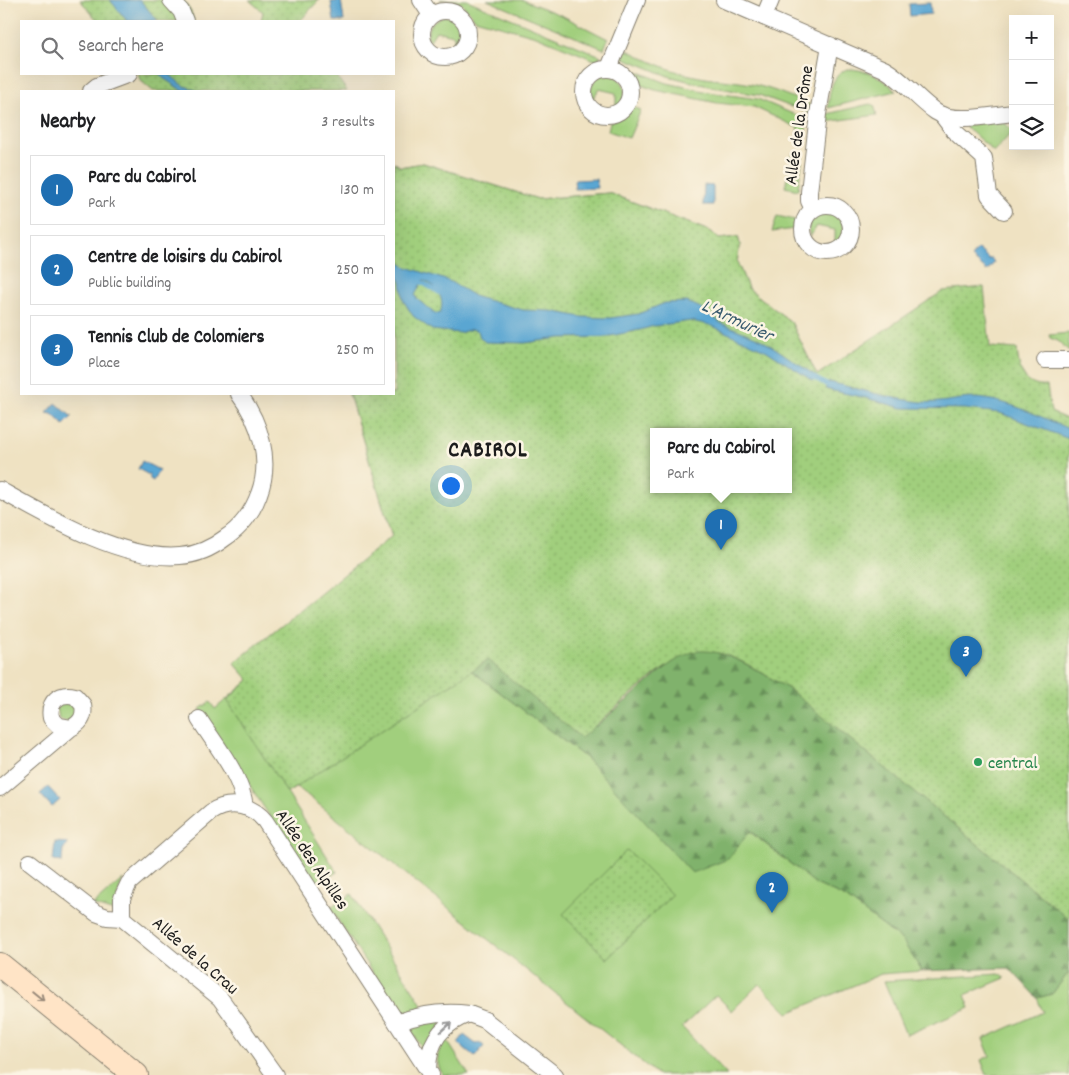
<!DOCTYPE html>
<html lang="en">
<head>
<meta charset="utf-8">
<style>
  body { margin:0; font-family:Dekko,sans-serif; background:#f6f6f6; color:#202124 }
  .controls { position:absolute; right:15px; top:15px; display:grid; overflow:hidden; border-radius:0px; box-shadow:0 5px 20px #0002 }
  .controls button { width:45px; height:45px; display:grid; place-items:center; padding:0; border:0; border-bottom:1px solid #e0e0e0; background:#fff; color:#202124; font:25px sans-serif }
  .you { position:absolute; left:450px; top:485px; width:18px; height:18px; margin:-12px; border:4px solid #fff; border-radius:50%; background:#1a73e8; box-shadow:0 0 0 8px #1a73e833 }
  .badge { display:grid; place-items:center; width:32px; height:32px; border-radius:50%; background:#1f6fb2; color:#fff; font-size:16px; font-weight:700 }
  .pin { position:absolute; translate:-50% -41px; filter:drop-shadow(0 1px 2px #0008) }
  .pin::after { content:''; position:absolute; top:26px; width:18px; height:15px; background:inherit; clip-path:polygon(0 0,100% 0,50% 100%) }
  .popup { position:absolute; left:650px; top:428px; width:142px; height:65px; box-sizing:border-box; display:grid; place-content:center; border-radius:0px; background:#fff; filter:drop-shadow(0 1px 4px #0005); font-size:16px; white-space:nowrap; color:#757577 }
  .popup b { font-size:19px; color:#202124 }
  .popup::after { content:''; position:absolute; left:50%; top:100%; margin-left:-10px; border:10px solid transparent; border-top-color:#fff }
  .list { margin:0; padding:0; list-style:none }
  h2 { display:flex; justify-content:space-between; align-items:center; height:65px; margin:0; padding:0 20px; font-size:21px }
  h2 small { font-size:16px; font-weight:400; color:#757577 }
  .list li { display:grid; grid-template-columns:32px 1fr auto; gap:15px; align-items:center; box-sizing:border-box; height:70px; margin:0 10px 10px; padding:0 10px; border:1px solid #e0e0e0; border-radius:0px }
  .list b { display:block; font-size:19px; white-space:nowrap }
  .list p { margin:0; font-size:16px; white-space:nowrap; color:#757577 }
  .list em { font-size:16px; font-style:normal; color:#757577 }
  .icon { flex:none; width:28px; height:28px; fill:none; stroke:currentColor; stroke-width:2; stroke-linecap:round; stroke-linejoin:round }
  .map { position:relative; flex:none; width:1069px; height:1075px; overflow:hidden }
  .search { position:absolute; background:#fff; box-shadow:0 5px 20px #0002; left:20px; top:20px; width:375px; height:55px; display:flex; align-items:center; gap:12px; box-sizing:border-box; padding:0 18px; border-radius:0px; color:#757577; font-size:19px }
  .panel { position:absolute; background:#fff; box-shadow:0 5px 20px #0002; left:20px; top:90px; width:375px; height:305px; border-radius:0px }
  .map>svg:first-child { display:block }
  .grass { fill:#a1cf7d; stroke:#5e764c }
  .forest { fill:url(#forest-firs); stroke:#4e6744 }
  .park { fill:url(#park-dots); stroke:#5e764c; fill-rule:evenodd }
  .water { fill:#5aa6d2; stroke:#3b6177; fill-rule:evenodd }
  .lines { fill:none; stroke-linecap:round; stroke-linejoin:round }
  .stream { stroke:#5aa6d2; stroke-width:4.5 }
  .street-casing { stroke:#867f6f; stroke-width:18 }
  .secondary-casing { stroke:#867f6f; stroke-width:26 }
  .street { stroke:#fff; stroke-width:16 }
  .secondary { stroke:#ffe4c6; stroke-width:24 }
  .oneway { stroke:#998a7a }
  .oneway2 { stroke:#999 }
  .leisure-dot { fill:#2e9e5b; stroke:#fcf5e5; stroke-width:2 }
  .labels { text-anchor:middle; stroke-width:5; stroke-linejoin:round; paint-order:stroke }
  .street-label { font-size:18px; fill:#1c1c1c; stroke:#fcf5e5 }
  .leisure-label { font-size:18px; fill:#27864d; stroke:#fcf5e5; text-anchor:start }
  .water-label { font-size:19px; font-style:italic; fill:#385a6e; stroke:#fcf5e5 }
  .district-label { font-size:22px; font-weight:bold; letter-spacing:1px; fill:#1c1c1c; stroke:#fcf5e5 }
</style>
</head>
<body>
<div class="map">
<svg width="1069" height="1075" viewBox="0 0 1069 1075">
  <defs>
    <pattern id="forest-firs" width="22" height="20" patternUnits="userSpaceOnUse" patternTransform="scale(1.25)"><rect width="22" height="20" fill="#80b26c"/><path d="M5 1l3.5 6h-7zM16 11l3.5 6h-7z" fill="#689058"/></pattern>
    <pattern id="park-dots" width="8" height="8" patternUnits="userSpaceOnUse" patternTransform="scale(1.25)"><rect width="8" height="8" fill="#a1cf7d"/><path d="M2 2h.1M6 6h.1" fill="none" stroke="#8ab16b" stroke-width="1.8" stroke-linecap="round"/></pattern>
  </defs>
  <rect width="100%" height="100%" fill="#fcf5e5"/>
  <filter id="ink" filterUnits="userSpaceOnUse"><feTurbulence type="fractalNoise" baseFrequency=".02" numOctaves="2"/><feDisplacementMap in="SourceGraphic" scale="10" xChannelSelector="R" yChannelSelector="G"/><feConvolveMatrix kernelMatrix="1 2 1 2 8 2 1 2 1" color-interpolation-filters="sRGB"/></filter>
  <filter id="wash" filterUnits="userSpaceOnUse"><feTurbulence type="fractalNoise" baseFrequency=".0096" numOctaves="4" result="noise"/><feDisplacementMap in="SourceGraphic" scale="20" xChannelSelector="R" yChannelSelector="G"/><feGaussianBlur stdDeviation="1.12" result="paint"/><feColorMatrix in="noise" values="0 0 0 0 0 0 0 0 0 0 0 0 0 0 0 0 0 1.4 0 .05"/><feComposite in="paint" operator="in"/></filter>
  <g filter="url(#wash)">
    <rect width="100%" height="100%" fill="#efe2c2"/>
    <g class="grass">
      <path d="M 440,0 L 467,0 L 601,56 L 597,61 L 536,36 L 475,19 L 462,4 L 452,1 Z"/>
      <path d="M 487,0 L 523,0 L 563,16 L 608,39 L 604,49 Z"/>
      <path d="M 444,16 C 463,18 469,37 454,50 L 454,35 L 436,31 L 429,42 C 425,29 431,20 444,16 Z"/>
      <path d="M 624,48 C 647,60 669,71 695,76 C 716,81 738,80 759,86 C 776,90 793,98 809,104 L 808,113 L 759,95 L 708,86 L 668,76 L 622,57 Z"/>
      <path d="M 623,66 L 667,83 L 708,92 L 758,99 L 807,120 L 805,138 L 797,136 L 798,128 L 754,107 L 717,103 L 655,90 L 635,83 L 632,76 Z"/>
      <path d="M 847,69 C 867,69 883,77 896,91 L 828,108 C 830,92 830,77 847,69 Z"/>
      <path d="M 606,74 C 626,76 631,96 616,108 L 616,93 L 599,89 L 592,100 C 588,87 593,78 606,74 Z"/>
      <path d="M 870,104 L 874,105 L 877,115 L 826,122 L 827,114 Z"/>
      <path d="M 633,107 L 641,110 L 629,138 L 608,131 L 610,122 L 623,117 Z"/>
      <path d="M 1002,120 L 1013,131 L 994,152 L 966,127 L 967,125 Z"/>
      <path d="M 793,152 L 803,154 L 798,190 L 785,187 Z"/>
      <path d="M 824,211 C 845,213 851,232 835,245 L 835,230 L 817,226 L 810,237 C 806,224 811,215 824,211 Z"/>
      <path d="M 777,216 L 795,220 L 794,229 L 772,232 Z"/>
      <path d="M 1069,333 L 1069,351 L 1058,341 L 1050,338 L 1049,335 Z"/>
      <path d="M 472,671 L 586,758 L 630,805 L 728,859 L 749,831 L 816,884 L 846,898 L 902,940 L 922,971 L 881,974 L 788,1013 L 759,984 L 732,1011 L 716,995 L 682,1027 L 727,1075 L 658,1075 L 297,787 L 287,793 L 337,872 L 315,886 L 200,709 L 210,702 L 215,709 L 249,680 Z"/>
      <path d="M 72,702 L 78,712 L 70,722 L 59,719 L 57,707 L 60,703 Z"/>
      <path d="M 123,879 L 113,910 L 111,911 L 93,905 Z"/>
      <path d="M 352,894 L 423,1006 C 414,1011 406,1015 396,1009 L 330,908 Z"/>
      <path d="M 1069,972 L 1069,1075 L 987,1075 L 981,1060 L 990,1056 L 983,1039 L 1043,1012 L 1037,998 L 1052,994 Z"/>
      <path d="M 999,974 L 1002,975 L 1005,978 L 965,995 L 970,1008 L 906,1035 L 884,981 Z"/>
      <path d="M 445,1019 L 424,1051 L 412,1032 L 415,1025 Z"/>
      <path d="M 446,1039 L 469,1075 L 443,1075 C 434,1061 437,1052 446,1039 Z"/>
    </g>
    <path class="forest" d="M 394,162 L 400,167 L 423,163 L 538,199 L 609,193 L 712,232 L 719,239 L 738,237 L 740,244 L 737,262 L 748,288 L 791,322 L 817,375 L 1069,420 L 788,489 L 788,431 L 654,431 L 595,727 L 670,664 C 676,660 683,655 690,652 C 720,643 764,675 789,689 L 1069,919 L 1069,972 L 1052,994 L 1037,998 L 1013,972 L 1007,968 L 922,971 L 902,940 L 846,898 L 816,884 L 750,831 L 728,859 L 692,873 L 586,758 L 472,671 L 392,536 L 349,394 L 394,394 L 610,318 Z"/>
    <g class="park">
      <path d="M 80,0 L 183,0 L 191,12 L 194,21 L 98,21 Z"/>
      <path d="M 249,0 L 319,0 L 300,21 L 261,21 L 263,12 Z"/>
      <path d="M 138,74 L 335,74 L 347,91 L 153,91 L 140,80 Z"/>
      <path d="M 394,162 L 400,167 L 423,163 L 538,199 L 609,193 L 712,232 L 719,239 L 738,237 L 740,244 L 737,262 L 748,288 L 791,322 L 817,375 L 943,291 L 984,287 L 990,347 L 1017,349 C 1019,369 1023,388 1047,386 L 1051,412 L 1069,420 L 1069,919 L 789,689 C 762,674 731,649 698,651 C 674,652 603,720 581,738 L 488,660 L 287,793 L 227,700 L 249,680 L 234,663 L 392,536 L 349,394 L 394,394 ZM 654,431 L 788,431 L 788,489 L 654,489 Z"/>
      <path d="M 627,850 L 672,895 L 607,959 L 563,914 Z"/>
    </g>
    <g class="water">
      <path d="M 110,0 L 140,0 L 158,21 L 127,21 Z"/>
      <path d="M 341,0 L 344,21 L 334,21 L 331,2 Z"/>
      <path d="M 930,3 L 931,14 L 910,16 L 909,4 Z"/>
      <path d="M 159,74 L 169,74 L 182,85 L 198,91 L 183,91 L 163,78 Z"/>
      <path d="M 596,179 L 597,188 L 575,189 L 574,180 Z"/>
      <path d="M 704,185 L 713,186 L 713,205 L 703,205 Z"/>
      <path d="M 978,249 L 989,259 L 992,259 L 994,263 L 987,271 L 971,257 Z"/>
      <path d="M 394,257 L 404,266 L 449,281 L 476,297 L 523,310 L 551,311 L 582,317 L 610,318 L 638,314 L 665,303 L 687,302 L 699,307 L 721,323 L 758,338 L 775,348 L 816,376 L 813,381 L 767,351 L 710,325 L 691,321 L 654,326 L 640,330 L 605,337 L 560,338 L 525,343 L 485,342 L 480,337 L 478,331 L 472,329 L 459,333 L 432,330 L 413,316 L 403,300 L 401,282 L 394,269 ZM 423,280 C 436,285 446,299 440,313 L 435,314 L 417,299 L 415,295 Z"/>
      <path d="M 829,382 C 860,389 891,399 922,402 C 941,404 957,398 975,398 C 1006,399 1041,417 1069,429 L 1069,439 L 1000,413 L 965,409 L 902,408 L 866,398 L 825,389 Z"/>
      <path d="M 56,403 L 72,417 L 64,425 L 52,414 L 47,413 Z"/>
      <path d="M 142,461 L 159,470 L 153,481 L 150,479 L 149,475 L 138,469 Z"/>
      <path d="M 48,787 L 60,800 L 52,807 L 40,794 Z"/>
      <path d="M 55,842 L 67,843 L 66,847 L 63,849 L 62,862 L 53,861 Z"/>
      <path d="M 464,1035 L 476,1044 L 479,1042 L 484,1046 L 475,1057 L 458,1043 Z"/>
    </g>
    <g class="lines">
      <g class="stream">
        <path d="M 416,279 L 442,294"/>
        <path d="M 811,376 L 827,385 L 833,386"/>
      </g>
    </g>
  </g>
  <g filter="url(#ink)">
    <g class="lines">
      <defs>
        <g id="street">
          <path d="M 171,0 L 181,11 L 185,21"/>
          <path d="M 421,0 L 431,15"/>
          <path d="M 724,0 L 884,69 C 904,80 917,99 936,112 C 954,124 992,115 1013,113"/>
          <circle cx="445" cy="34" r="23"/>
          <path d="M 764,17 L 771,0"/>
          <path d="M 609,68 L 637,0"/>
          <circle cx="607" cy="92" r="23"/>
          <path d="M 91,91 L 97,86 L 129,74"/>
          <path d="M 942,115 L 954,131 L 984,158 L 989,195 L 1004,211"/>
          <circle cx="827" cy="229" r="24"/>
          <path d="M 813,209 L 809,201 L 809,192 L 818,114 L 830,45"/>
          <path d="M 1045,360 L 1069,360"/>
          <path d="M 0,490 C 48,517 123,561 180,556 C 197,555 212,548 225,538 C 241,528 253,511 259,494 C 272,460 260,422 239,394"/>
          <path d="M 199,719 C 216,746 241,774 245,807"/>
          <path d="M 0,788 L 71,728 C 81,723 85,716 83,705 L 75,696 C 59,692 48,702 51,718 L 59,726 L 71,728"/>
          <path d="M 30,862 L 96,913 L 107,917 L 122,918"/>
          <path d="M 469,1014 L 485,1020 L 555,1075"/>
          <path d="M 397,1023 C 420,1014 445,1011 469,1014 C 442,1024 428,1041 428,1070"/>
          <path d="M 275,1075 L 220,998 L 122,918 L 122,898 L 129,883 L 211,812 C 230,800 252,805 265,821 L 431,1075"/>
        </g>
        <path id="secondary" d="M 0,965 L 136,1075"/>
      </defs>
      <use href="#street" class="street-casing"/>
      <use href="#secondary" class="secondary-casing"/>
      <use href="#street" class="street"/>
      <use href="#secondary" class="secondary"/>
    </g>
    <defs><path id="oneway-shaft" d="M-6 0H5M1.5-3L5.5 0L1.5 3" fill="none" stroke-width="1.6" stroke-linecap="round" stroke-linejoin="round" transform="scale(1.25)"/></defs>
    <use class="oneway" href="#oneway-shaft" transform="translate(38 996) rotate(39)"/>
    <use class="oneway2" href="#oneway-shaft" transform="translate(446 1027) rotate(-43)"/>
  </g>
  <circle class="leisure-dot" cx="978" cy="762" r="5"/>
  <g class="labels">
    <g class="street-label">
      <text transform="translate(798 125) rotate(-82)" y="6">Allée de la Drôme</text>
      <text transform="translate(313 859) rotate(56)" y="6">Allée des Alpilles</text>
      <text transform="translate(196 955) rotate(41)" y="6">Allée de la Crau</text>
    </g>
    <g class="leisure-label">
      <text x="988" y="768">central</text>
    </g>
    <g class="water-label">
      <text transform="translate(738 319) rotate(25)" y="7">L'Armurier</text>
    </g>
    <g class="district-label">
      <text x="488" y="456">CABIROL</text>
    </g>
  </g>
</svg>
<div class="controls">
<button>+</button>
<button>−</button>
<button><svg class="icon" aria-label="layers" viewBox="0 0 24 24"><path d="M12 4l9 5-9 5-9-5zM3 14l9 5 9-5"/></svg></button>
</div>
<div class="you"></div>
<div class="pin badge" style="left:721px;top:550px">1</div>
<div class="popup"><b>Parc du Cabirol</b>Park</div>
<div class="pin badge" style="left:772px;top:913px">2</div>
<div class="pin badge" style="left:966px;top:677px">3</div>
<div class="search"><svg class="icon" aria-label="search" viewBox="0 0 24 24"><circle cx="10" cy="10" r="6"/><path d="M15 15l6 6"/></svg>Search here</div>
<section class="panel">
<h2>Nearby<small>3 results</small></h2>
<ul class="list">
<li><span class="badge">1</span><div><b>Parc du Cabirol</b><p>Park</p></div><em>130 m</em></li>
<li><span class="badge">2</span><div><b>Centre de loisirs du Cabirol</b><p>Public building</p></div><em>250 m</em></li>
<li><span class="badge">3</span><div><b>Tennis Club de Colomiers</b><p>Place</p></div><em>250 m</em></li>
</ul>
</section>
</div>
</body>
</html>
